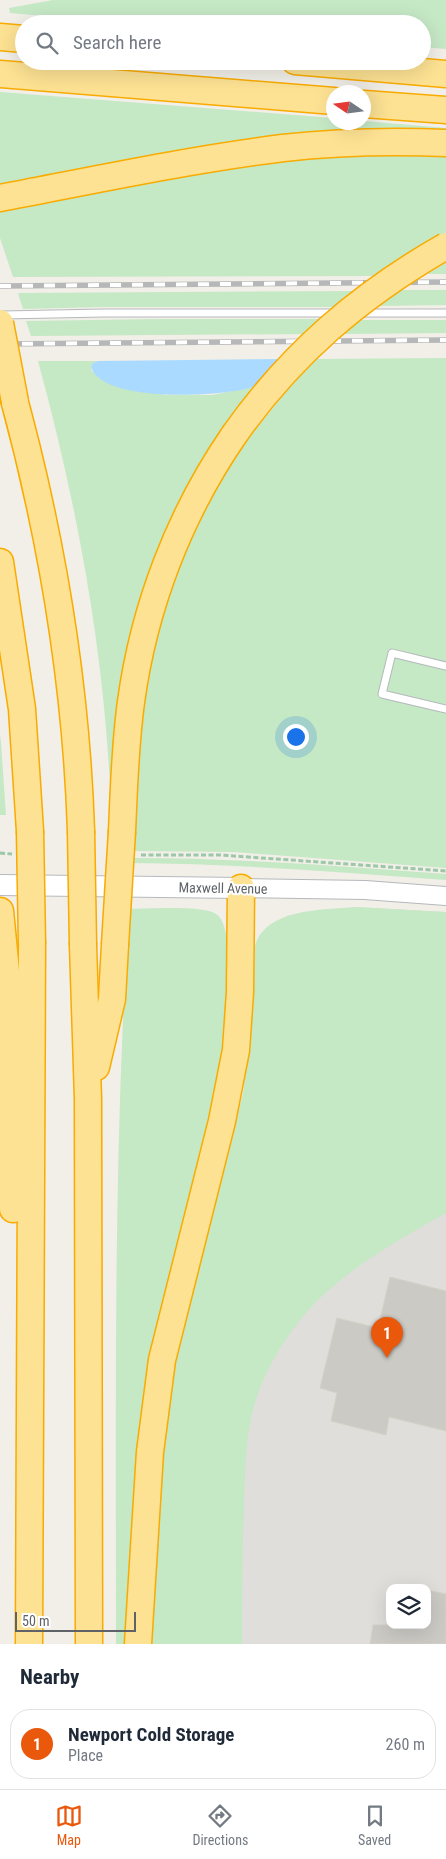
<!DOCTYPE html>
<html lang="en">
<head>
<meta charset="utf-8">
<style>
  body { margin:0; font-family:"Roboto Condensed",sans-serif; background:#f6f6f7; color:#1f2937 }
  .controls { position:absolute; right:15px; bottom:15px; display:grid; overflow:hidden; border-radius:10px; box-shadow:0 5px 20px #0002 }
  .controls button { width:45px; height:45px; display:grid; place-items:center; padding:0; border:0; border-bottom:1px solid #e0e1e3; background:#fff; color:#1f2937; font:25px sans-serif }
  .compass { position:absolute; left:326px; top:85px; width:45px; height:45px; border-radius:50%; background:#fff; box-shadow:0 5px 20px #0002; rotate:283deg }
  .scale { position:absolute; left:15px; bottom:12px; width:121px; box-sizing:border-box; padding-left:5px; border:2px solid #5f6368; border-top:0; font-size:14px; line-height:18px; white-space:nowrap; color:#5f6368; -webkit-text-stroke:4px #fff; paint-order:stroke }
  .you { position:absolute; left:295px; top:736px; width:18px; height:18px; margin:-12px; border:4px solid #fff; border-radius:50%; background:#1a73e8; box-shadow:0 0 0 8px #1a73e833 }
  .badge { display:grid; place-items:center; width:32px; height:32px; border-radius:50%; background:#ea580c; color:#fff; font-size:16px; font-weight:700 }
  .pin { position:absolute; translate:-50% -41px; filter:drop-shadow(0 1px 2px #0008) }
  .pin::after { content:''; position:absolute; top:26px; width:18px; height:15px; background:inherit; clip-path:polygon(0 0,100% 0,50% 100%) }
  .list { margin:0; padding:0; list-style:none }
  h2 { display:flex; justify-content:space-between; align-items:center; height:65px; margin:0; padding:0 20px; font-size:21px }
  h2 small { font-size:16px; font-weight:400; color:#747a83 }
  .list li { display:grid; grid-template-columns:32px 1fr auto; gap:15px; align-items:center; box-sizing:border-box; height:70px; margin:0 10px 10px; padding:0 10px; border:1px solid #e0e1e3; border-radius:20px }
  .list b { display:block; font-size:19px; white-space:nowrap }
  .list p { margin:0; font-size:16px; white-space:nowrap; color:#747a83 }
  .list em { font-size:16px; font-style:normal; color:#747a83 }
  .icon { flex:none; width:28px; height:28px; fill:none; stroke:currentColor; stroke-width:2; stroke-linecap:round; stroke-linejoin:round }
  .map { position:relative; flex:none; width:446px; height:1644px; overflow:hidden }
  .search { position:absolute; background:#fff; box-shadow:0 5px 20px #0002; left:15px; right:15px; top:15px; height:55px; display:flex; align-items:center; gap:12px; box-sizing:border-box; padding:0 18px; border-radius:28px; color:#747a83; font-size:19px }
  .sheet { height:145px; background:#fff }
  nav { display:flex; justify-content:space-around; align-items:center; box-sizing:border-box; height:70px; border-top:1px solid #e0e1e3; background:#fff; font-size:14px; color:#747a83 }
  nav a { display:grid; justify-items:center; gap:2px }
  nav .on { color:#ea580c }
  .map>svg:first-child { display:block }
  .industrial { fill:#e0deda; fill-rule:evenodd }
  .green { fill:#c5e8c5 }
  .water { fill:#aadaff }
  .building { fill:#cccac5; stroke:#d6d1c6 }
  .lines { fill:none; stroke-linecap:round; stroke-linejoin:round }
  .service-casing { stroke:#b5b8bc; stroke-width:9 }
  .tertiary-casing { stroke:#b5b8bc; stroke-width:20 }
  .secondary-casing { stroke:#b6babf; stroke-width:22 }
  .motorway-casing { stroke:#f9ab00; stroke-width:29 }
  .path { stroke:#9cc7a9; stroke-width:3; stroke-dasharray:5 2.5; stroke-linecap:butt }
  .service { stroke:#fff; stroke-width:7 }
  .tertiary { stroke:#fff; stroke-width:18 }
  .secondary { stroke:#fff; stroke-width:20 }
  .motorway { stroke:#fde293; stroke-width:26 }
  .rail-casing { stroke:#b6b7b8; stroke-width:5.5 }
  .rail { stroke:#fff; stroke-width:4; stroke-dasharray:11; stroke-linecap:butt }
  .motorway-bridge-casing { stroke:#f9ab00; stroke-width:29; stroke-linecap:butt }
  .motorway-bridge { stroke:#fde293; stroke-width:26 }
  .labels { text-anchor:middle; stroke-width:4; stroke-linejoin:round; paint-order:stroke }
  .street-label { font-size:14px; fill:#5f6368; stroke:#fff }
</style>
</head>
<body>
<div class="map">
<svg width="446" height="1644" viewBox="0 0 446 1644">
  <rect width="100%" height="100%" fill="#f1efe8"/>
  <path class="industrial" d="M 356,907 L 446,912 L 446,1644 L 186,1644 L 286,916 ZM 390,1588 L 427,1588 L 427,1625 L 390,1625 Z"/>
  <g class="green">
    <path d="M 53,0 L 446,0 L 446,49 L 422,47 L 422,24 L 136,24 L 10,13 L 9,8 Z"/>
    <path d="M 0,92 L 333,118 L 334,122 L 364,122 L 364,121 L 446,128 L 446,133 L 0,188 Z"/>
    <path d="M 446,152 L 446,235 L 379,276 L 13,277 L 0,238 L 0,212 L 109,189 L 240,165 L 326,156 Z"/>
    <path d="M 446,263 L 446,274 L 427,274 Z"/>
    <path d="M 400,290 L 446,290 L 446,305 L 378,306 Z"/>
    <path d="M 358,291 L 338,307 L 103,307 L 23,309 L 18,293 Z"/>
    <path d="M 159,319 L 324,319 L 307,334 L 31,336 L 26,321 Z"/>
    <path d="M 360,320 L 446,320 L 446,333 L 344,334 Z"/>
    <path d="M 446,358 L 446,868 L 234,852 L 133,851 L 133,804 L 148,659 L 186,541 L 225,472 L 245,443 L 289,388 L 316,359 Z"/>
    <path d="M 38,361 L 98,361 L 95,362 L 91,370 L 100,378 L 166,395 L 212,395 L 259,386 L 191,484 L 115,787 L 110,787 C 103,644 76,500 38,361 Z"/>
    <path d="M 0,735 L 1,743 L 6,815 L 0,815 Z"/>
    <path d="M 132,858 C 237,858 341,866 446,874 L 446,880 C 341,872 237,864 132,863 Z"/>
    <path d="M 356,907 L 446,912 L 446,1213 C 402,1238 355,1264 318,1300 C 291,1327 266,1366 255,1403 C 245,1437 245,1472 244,1508 C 242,1553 242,1599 242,1644 L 148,1644 L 159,1467 L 178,1340 L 200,1264 L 243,1093 L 253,1011 L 255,946 C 266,908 323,910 356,907 Z"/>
    <path d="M 129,909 C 147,909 202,905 216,914 C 237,927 226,1016 224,1040 L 129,1644 L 116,1644 C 116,1399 113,1154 129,909 Z"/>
  </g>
  <path class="water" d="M 283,359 C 276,366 264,384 256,386 C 227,397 102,404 91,367 L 93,363 L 98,361 Z"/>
  <g class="building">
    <path d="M 390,1277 L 446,1291 L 446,1431 L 389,1417 L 386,1435 L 331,1421 L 337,1393 L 320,1388 L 337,1318 L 378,1328 Z"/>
    <path d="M 427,1590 L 446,1594 L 446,1644 L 370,1644 L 373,1625 L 427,1625 Z"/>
  </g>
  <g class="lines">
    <defs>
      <g id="service">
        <path d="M 360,313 L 446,313"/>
        <path d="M 3,315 L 104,313 L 335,313"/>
        <path d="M 446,666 L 392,653 L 382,694 L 446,709"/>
      </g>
      <path id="tertiary" d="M 241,888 L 365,890 L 446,896"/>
      <path id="secondary" d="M 0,885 L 241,888"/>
      <g id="motorway">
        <path d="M 0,37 L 24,39"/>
        <path d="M 295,61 L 446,74"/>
        <path d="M 0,74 L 334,101"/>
        <path d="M 364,104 L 446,110"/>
        <path d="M 0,198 C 94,180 188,160 283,148 C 337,142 392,141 446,143"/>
        <path d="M 9,381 C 50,527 76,679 81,831"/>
        <path d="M 0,562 L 22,709 L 30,831"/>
        <path d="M 122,831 C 124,788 125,745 131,702 C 144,607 179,515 234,435"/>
        <path d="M 0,911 L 7,982 L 13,1209"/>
        <path d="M 83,945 L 88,1099 L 89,1644"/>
        <path d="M 96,1067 L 112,999 L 115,945"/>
        <path d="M 29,1644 L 32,944"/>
        <path d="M 138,1644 L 150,1452 L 162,1360 L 222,1121 L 236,1050 L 240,992 L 241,888"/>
      </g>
    </defs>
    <use href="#service" class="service-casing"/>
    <use href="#tertiary" class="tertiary-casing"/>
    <use href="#secondary" class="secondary-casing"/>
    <use href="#motorway" class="motorway-casing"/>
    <g class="path">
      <path d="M 0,853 L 12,854"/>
      <path d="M 141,855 L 220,855 L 446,871"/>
    </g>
    <use href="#service" class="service"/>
    <use href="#tertiary" class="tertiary"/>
    <use href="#secondary" class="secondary"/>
    <use href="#motorway" class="motorway"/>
    <defs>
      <g id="rail">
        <path d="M 0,286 L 446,282"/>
        <path d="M 0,344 L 446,340"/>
      </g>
    </defs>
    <use href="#rail" class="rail-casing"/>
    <use href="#rail" class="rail"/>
    <defs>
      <g id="motorway-bridge">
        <path d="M 0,323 L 15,402"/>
        <path d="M 234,435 C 291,354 360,295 446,246"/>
        <path d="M 30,831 L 32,944"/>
        <path d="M 81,831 L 83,945"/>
        <path d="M 115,945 L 122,831"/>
      </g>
    </defs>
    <use href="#motorway-bridge" class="motorway-bridge-casing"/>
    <use href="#motorway-bridge" class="motorway-bridge"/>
  </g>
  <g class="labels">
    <g class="street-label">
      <text transform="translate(223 888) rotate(1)" y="5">Maxwell Avenue</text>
    </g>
  </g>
</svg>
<div class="controls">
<button><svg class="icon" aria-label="layers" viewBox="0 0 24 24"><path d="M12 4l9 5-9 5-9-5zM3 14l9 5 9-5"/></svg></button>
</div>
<svg class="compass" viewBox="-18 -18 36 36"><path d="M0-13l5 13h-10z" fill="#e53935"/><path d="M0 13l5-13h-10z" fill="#747a83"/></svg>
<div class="scale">50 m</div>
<div class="you"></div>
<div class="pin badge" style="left:387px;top:1358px">1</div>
<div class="search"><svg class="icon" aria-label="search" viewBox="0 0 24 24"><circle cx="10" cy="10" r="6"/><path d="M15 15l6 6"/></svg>Search here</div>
</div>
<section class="sheet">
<h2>Nearby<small></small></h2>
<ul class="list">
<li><span class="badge">1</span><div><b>Newport Cold Storage</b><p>Place</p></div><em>260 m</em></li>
</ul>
</section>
<nav>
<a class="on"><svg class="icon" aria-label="map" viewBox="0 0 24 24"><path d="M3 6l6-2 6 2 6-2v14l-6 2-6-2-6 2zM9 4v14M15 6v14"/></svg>Map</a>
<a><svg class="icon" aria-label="directions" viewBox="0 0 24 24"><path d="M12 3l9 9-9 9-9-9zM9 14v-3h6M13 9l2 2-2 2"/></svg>Directions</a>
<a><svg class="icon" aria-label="saved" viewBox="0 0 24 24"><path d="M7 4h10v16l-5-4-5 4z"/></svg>Saved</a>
</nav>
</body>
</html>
